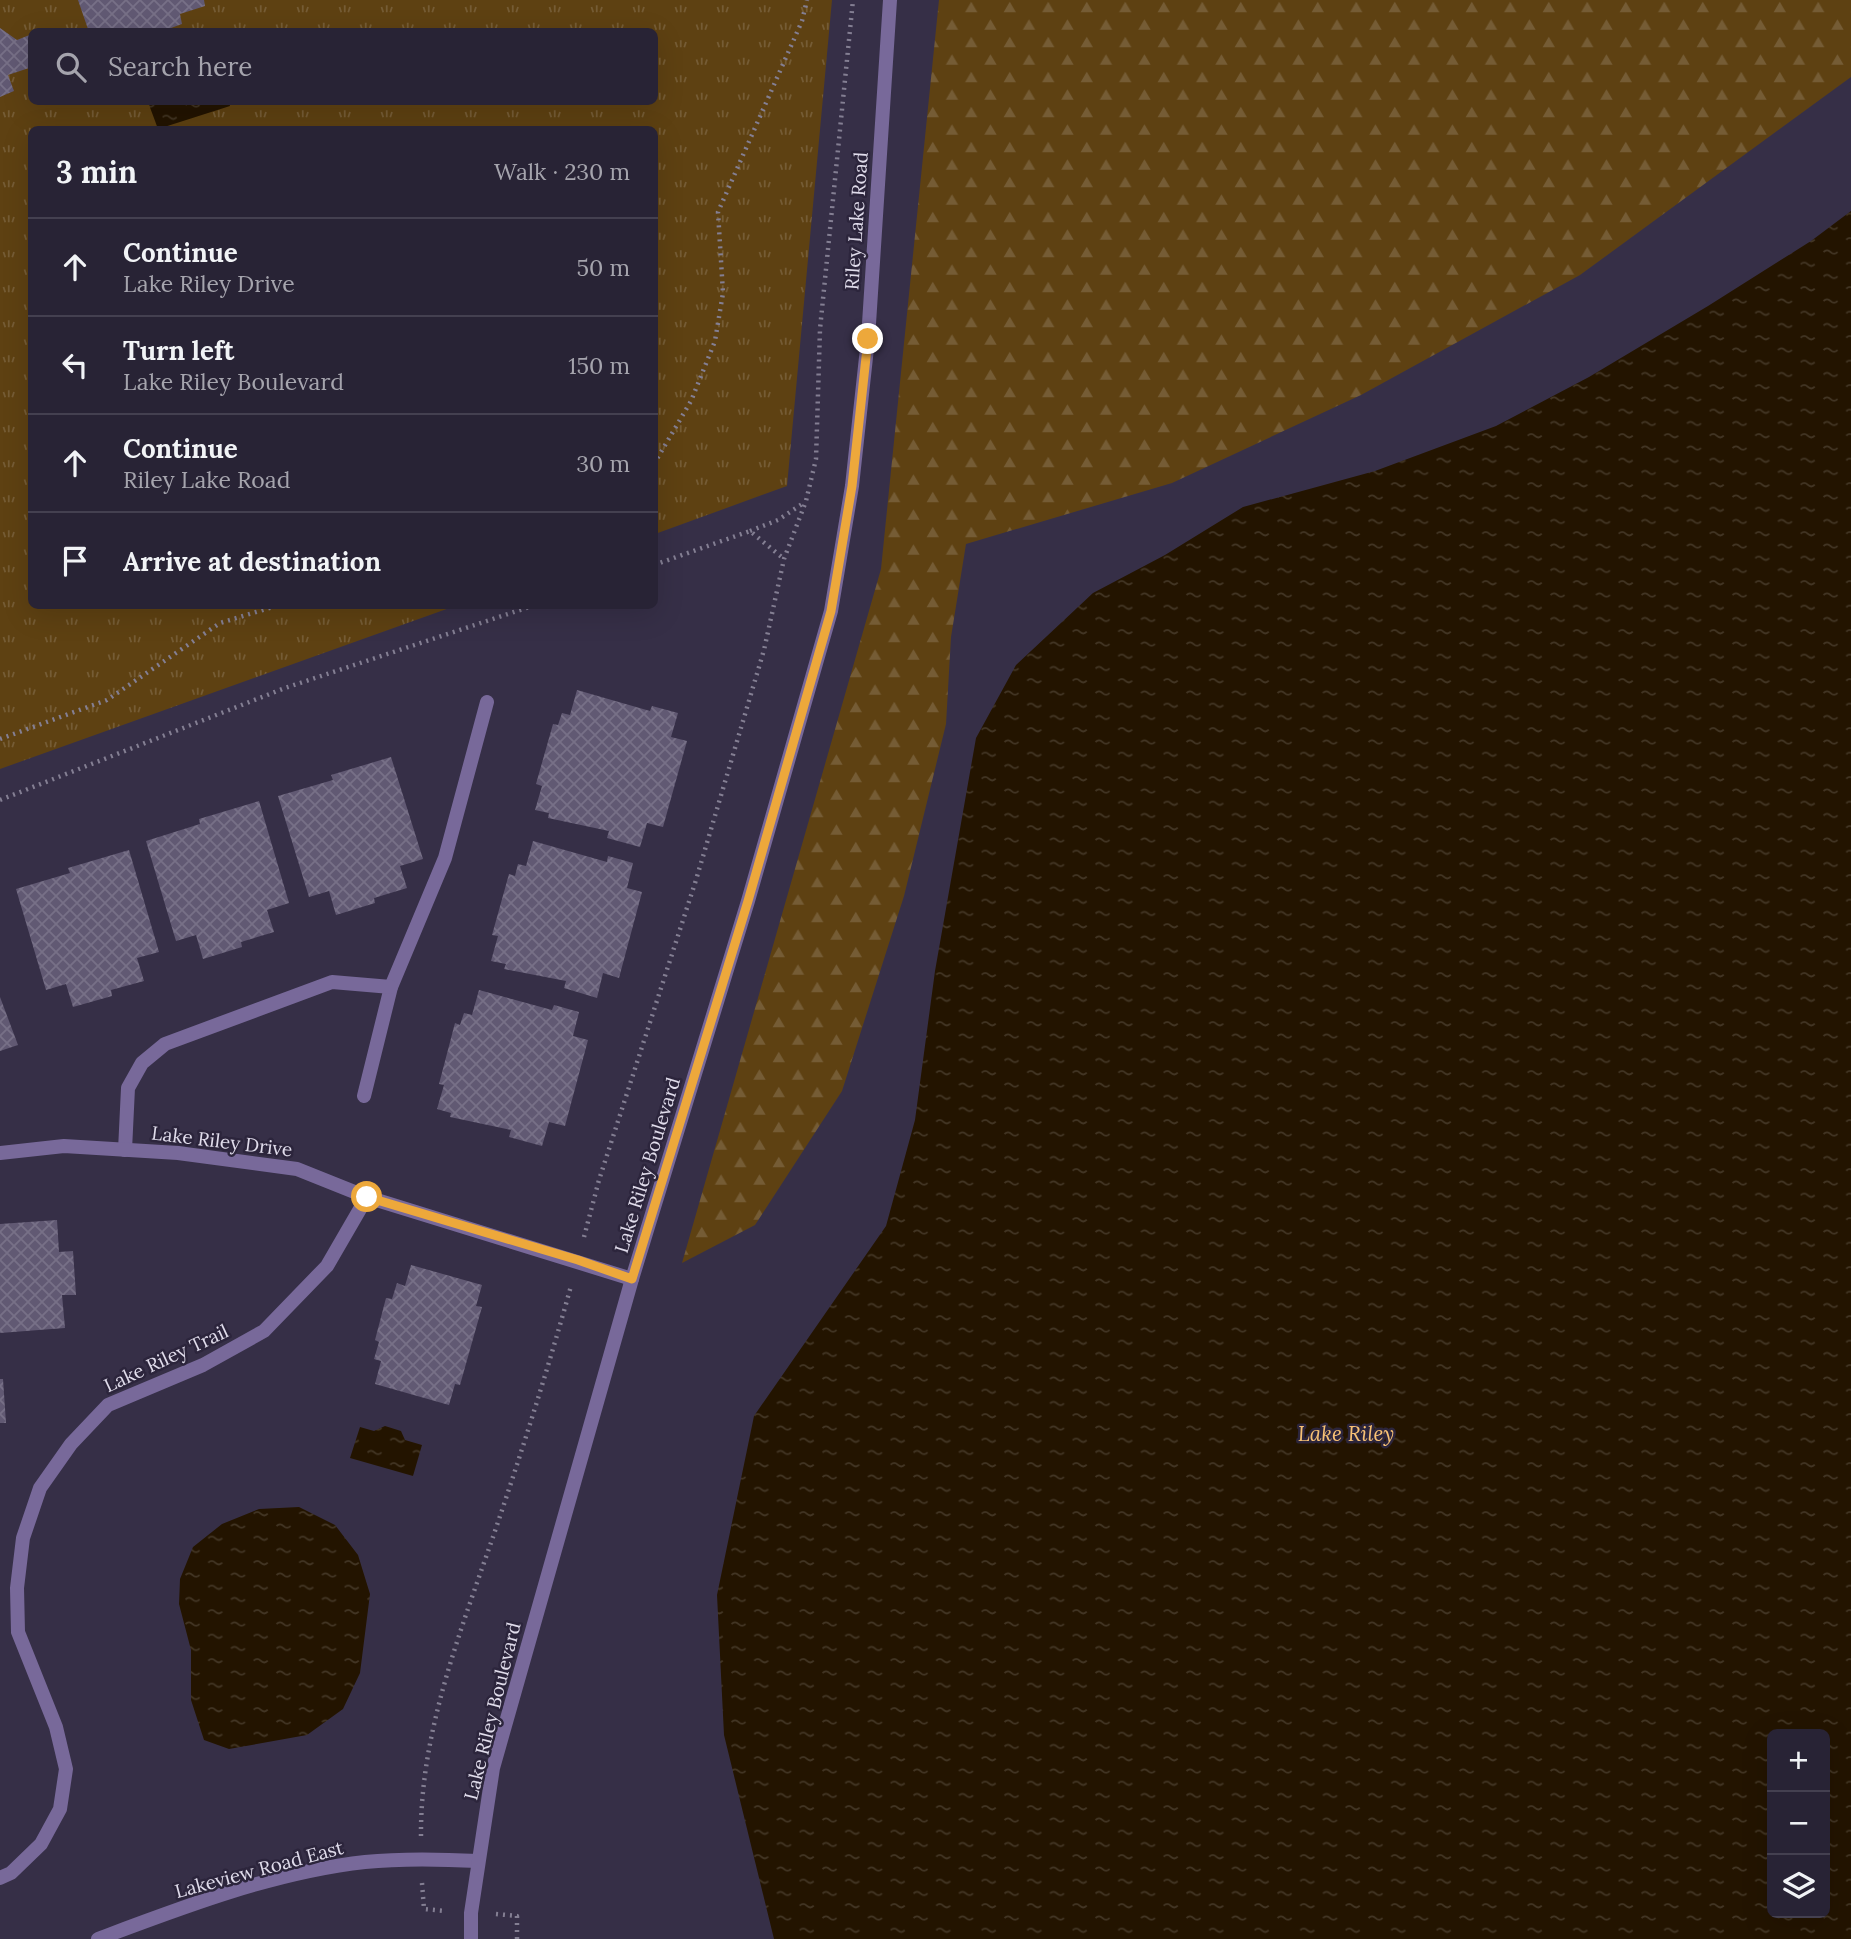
<!DOCTYPE html>
<html lang="en">
<head>
<meta charset="utf-8">
<style>
  body { margin:0; font-family:Lora,serif; background:#342f41; color:#f1f3f6 }
  .controls { position:absolute; right:21px; bottom:21px; display:grid; overflow:hidden; border-radius:10px; box-shadow:0 7px 28px #0002 }
  .controls button { width:63px; height:63px; display:grid; place-items:center; padding:0; border:0; border-bottom:2px solid #444050; background:#282335; color:#f1f3f6; font:35px sans-serif }
  .stop { position:absolute; width:21px; height:21px; margin:-16px; border:5px solid #eda83b; border-radius:50%; background:#fff }
  .stop.end { background:#eda83b; border-color:#fff; box-shadow:0 2px 7px #0008 }
  .list { margin:0; padding:0; list-style:none }
  h2 { display:flex; justify-content:space-between; align-items:center; height:91px; margin:0; padding:0 28px; font-size:30px }
  h2 small { font-size:23px; font-weight:400; color:#a5a4ad }
  .list li { display:grid; grid-template-columns:46px 1fr auto; gap:21px; align-items:center; box-sizing:border-box; height:98px; padding:0 28px; border-top:2px solid #444050 }
  .list b { display:block; font-size:26px; white-space:nowrap }
  .list p { margin:0; font-size:23px; white-space:nowrap; color:#a5a4ad }
  .list em { font-size:23px; font-style:normal; color:#a5a4ad }
  .icon { flex:none; width:38px; height:38px; fill:none; stroke:currentColor; stroke-width:2; stroke-linecap:round; stroke-linejoin:round }
  .map { position:relative; flex:none; width:1851px; height:1939px; overflow:hidden }
  .search { position:absolute; background:#282335; box-shadow:0 7px 28px #0002; left:28px; top:28px; width:630px; height:77px; display:flex; align-items:center; gap:18px; box-sizing:border-box; padding:0 24px; border-radius:10px; color:#a5a4ad; font-size:26px }
  .panel { position:absolute; background:#282335; box-shadow:0 7px 28px #0002; left:28px; top:126px; width:630px; height:483px; border-radius:10px }
  .map>svg:first-child { display:block }
  .grass { fill:url(#grass-tufts); fill-rule:evenodd }
  .forest { fill:url(#forest-firs) }
  .water { fill:url(#water-ripples); fill-rule:evenodd }
  .building { fill:url(#building-cross-hatch) }
  .lines { fill:none; stroke-linecap:round; stroke-linejoin:round }
  .path { stroke:#847f93; stroke-width:4.5; stroke-dasharray:2 5; stroke-linecap:butt }
  .service { stroke:#78699a; stroke-width:14 }
  .minor { stroke:#78699a; stroke-width:14 }
  .tertiary { stroke:#78699a; stroke-width:14 }
  .route { stroke:#eda83b; stroke-width:9 }
  .labels { text-anchor:middle; stroke-width:5; stroke-linejoin:round; paint-order:stroke }
  .street-label { font-size:19px; fill:#e0dceb; stroke:#2c253c }
  .water-label { font-size:21px; font-style:italic; fill:#f7c175; stroke:#2c253c }
</style>
</head>
<body>
<div class="map">
<svg width="1851" height="1939" viewBox="0 0 1851 1939">
  <defs>
    <pattern id="grass-tufts" width="24" height="20" patternUnits="userSpaceOnUse" patternTransform="scale(1.75)"><rect width="24" height="20" fill="#5e4112"/><path d="M3 7l-1-3M5 7V3M7 7l1-3M15 17l-1-3M17 17v-4M19 17l1-3" fill="none" stroke="#755c35"/></pattern>
    <pattern id="forest-firs" width="22" height="20" patternUnits="userSpaceOnUse" patternTransform="scale(1.75)"><rect width="22" height="20" fill="#5e4112"/><path d="M5 1l3.5 6h-7zM16 11l3.5 6h-7z" fill="#755c35"/></pattern>
    <pattern id="water-ripples" width="26" height="14" patternUnits="userSpaceOnUse" patternTransform="scale(1.75)"><rect width="26" height="14" fill="#231400"/><path d="M2 4q2-2 4 0t4 0M15 11q2-2 4 0t4 0" fill="none" stroke="#433625"/></pattern>
    <pattern id="building-cross-hatch" width="8" height="8" patternUnits="userSpaceOnUse" patternTransform="scale(1.75)"><rect width="8" height="8" fill="#615973"/><path d="M0 0l8 8M0 8l8-8" fill="none" stroke="#777087"/></pattern>
  </defs>
  <rect width="100%" height="100%" fill="#362f47"/>
  <path class="grass" d="M 0,0 L 832,0 L 787,486 L 655,534 L 654,130 L 32,130 L 32,606 L 455,606 L 0,769 ZM 32,32 L 654,32 L 654,102 L 32,102 Z"/>
  <path class="forest" d="M 939,0 L 1851,0 L 1851,77 L 1580,275 L 1361,395 L 1172,483 L 966,544 L 951,637 L 946,724 L 904,896 L 842,1091 L 755,1225 L 682,1263 L 881,569 Z"/>
  <g class="water">
    <path d="M 148,102 L 229,102 L 230,106 L 158,129 Z"/>
    <path d="M 1851,211 L 1851,1939 L 774,1939 L 724,1735 L 717,1595 L 754,1416 L 886,1226 L 915,1120 L 935,971 L 976,738 L 1016,665 L 1093,593 L 1165,555 L 1243,507 L 1375,471 L 1496,426 L 1589,377 L 1708,306 L 1811,241 ZM 1825,1734 L 1825,1913 L 1772,1913 L 1772,1734 Z"/>
    <path d="M 385,1426 L 401,1431 L 405,1440 L 422,1445 L 413,1476 L 350,1458 L 360,1427 L 374,1431 Z"/>
    <path d="M 299,1507 L 335,1525 L 358,1555 L 370,1594 L 360,1673 L 343,1709 L 307,1735 L 229,1749 L 204,1740 L 191,1700 L 191,1650 L 179,1604 L 180,1579 L 193,1547 L 222,1524 L 259,1509 Z"/>
  </g>
  <g class="building">
    <path d="M 78,0 L 204,0 L 205,6 L 180,14 L 182,24 L 160,32 L 89,32 Z"/>
    <path d="M 0,28 L 17,40 L 32,34 L 32,67 L 8,75 L 14,91 L 0,97 Z"/>
    <path d="M 577,690 L 650,711 L 652,706 L 678,713 L 671,737 L 687,741 L 663,827 L 647,823 L 640,847 L 607,838 L 609,831 L 548,818 L 549,813 L 535,810 L 542,786 L 536,784 L 553,724 L 558,725 L 562,713 L 570,715 Z"/>
    <path d="M 391,757 L 423,859 L 400,866 L 407,888 L 374,898 L 375,903 L 336,915 L 329,891 L 309,897 L 278,796 L 333,780 L 331,775 Z"/>
    <path d="M 259,801 L 289,903 L 267,910 L 274,932 L 241,942 L 242,947 L 203,959 L 196,935 L 176,941 L 146,841 L 200,824 L 199,819 Z"/>
    <path d="M 533,841 L 607,862 L 608,856 L 633,863 L 627,888 L 642,892 L 619,978 L 603,973 L 597,998 L 564,988 L 566,981 L 504,969 L 506,964 L 491,961 L 498,936 L 492,935 L 509,874 L 515,876 L 518,864 L 526,866 Z"/>
    <path d="M 129,850 L 159,952 L 137,958 L 144,981 L 111,990 L 112,996 L 73,1007 L 66,984 L 46,990 L 16,889 L 70,873 L 68,868 Z"/>
    <path d="M 479,990 L 552,1010 L 554,1005 L 579,1012 L 573,1036 L 588,1040 L 565,1126 L 549,1122 L 542,1146 L 509,1137 L 511,1130 L 450,1117 L 451,1113 L 437,1109 L 444,1085 L 439,1084 L 455,1023 L 460,1025 L 464,1013 L 472,1015 Z"/>
    <path d="M 0,997 L 18,1045 L 0,1051 Z"/>
    <path d="M 57,1220 L 59,1252 L 73,1251 L 76,1295 L 62,1295 L 65,1328 L 0,1333 L 0,1224 Z"/>
    <path d="M 411,1265 L 482,1285 L 476,1306 L 482,1307 L 460,1385 L 455,1384 L 449,1405 L 375,1384 L 381,1361 L 374,1359 L 379,1342 L 375,1340 L 386,1298 L 392,1299 L 397,1283 L 405,1286 Z"/>
    <path d="M 0,1379 L 3,1379 L 6,1423 L 0,1423 Z"/>
  </g>
  <g class="lines">
    <g class="path">
      <path d="M 654,464 L 691,401 L 715,341 L 723,293 L 718,212 L 802,21 L 807,0"/>
      <path d="M 750,531 L 778,520 L 805,502"/>
      <path d="M 654,565 L 750,531 L 784,559"/>
      <path d="M 0,739 L 107,700 L 220,623 L 276,606"/>
      <path d="M 0,800 L 285,688 L 532,606"/>
      <path d="M 584,1237 L 599,1180 L 696,880 L 764,650 L 784,559 L 806,501 L 816,459 L 820,329 L 853,0"/>
      <path d="M 421,1836 C 420,1733 461,1630 494,1534 C 522,1451 548,1369 571,1286"/>
      <path d="M 422,1883 L 424,1909 L 445,1911"/>
      <path d="M 496,1914 L 517,1916 L 517,1939"/>
    </g>
    <g class="service">
      <path d="M 364,1096 L 391,987 L 445,858 L 487,702"/>
      <path d="M 125,1150 L 128,1088 L 142,1063 L 165,1044 L 332,982 L 391,987"/>
    </g>
    <g class="minor">
      <path d="M 0,1153 L 64,1146 L 178,1153 L 297,1169 L 367,1197 L 632,1279"/>
      <path d="M 0,1878 L 11,1873 L 41,1844 L 60,1809 L 66,1769 L 56,1727 L 18,1632 L 17,1588 L 23,1538 L 40,1488 L 71,1444 L 108,1405 L 203,1365 L 264,1331 L 327,1266 L 367,1197"/>
      <path d="M 98,1939 C 183,1907 274,1872 365,1862 C 403,1858 440,1859 478,1861"/>
    </g>
    <path class="tertiary" d="M 471,1939 L 471,1913 L 493,1768 L 632,1279 L 748,901 L 831,611 L 852,486 L 868,339 L 890,0"/>
  </g>
  <g class="lines">
    <path class="route" d="M 367,1197 L 578,1260 L 632,1279 L 748,901 L 831,611 L 852,486 L 868,339"/>
  </g>
  <g class="labels">
    <g class="street-label">
      <text transform="translate(856 221) rotate(-86)" y="7">Riley Lake Road</text>
      <text transform="translate(222 1141) rotate(7)" y="7">Lake Riley Drive</text>
      <text transform="translate(647 1165) rotate(-73)" y="7">Lake Riley Boulevard</text>
      <text transform="translate(166 1358) rotate(-25)" y="7">Lake Riley Trail</text>
      <text transform="translate(492 1711) rotate(-76)" y="7">Lake Riley Boulevard</text>
      <text transform="translate(259 1869) rotate(-15)" y="7">Lakeview Road East</text>
    </g>
    <g class="water-label">
      <text x="1346" y="1441">Lake Riley</text>
    </g>
  </g>
</svg>
<div class="controls">
<button>+</button>
<button>−</button>
<button><svg class="icon" aria-label="layers" viewBox="0 0 24 24"><path d="M12 4l9 5-9 5-9-5zM3 14l9 5 9-5"/></svg></button>
</div>
<div class="stop" style="left:367px;top:1197px"></div>
<div class="stop end" style="left:868px;top:339px"></div>
<div class="search"><svg class="icon" aria-label="search" viewBox="0 0 24 24"><circle cx="10" cy="10" r="6"/><path d="M15 15l6 6"/></svg>Search here</div>
<section class="panel">
<h2>3 min<small>Walk · 230 m</small></h2>
<ul class="list">
<li><svg class="icon" aria-label="ahead" viewBox="0 0 24 24"><path d="M12 20V5M6 11l6-6 6 6"/></svg><div><b>Continue</b><p>Lake Riley Drive</p></div><em>50 m</em></li>
<li><svg class="icon" aria-label="left" viewBox="0 0 24 24"><path d="M17 20v-9H6M10 6l-5 5 5 5"/></svg><div><b>Turn left</b><p>Lake Riley Boulevard</p></div><em>150 m</em></li>
<li><svg class="icon" aria-label="ahead" viewBox="0 0 24 24"><path d="M12 20V5M6 11l6-6 6 6"/></svg><div><b>Continue</b><p>Riley Lake Road</p></div><em>30 m</em></li>
<li><svg class="icon" aria-label="arrive" viewBox="0 0 24 24"><path d="M6 21V4h12l-3 4 3 4H6"/></svg><div><b>Arrive at destination</b></div></li>
</ul>
</section>
</div>
</body>
</html>
